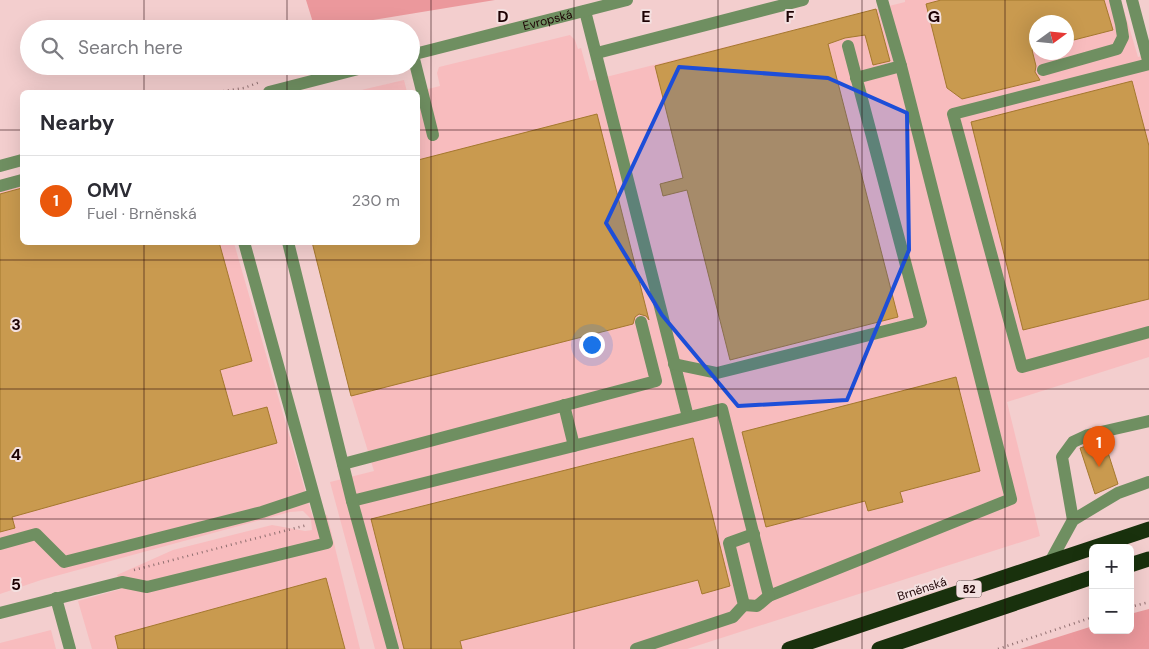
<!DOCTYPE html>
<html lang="en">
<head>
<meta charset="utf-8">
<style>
  body { margin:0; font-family:"DM Sans",sans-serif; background:#f7f7f7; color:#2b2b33 }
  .controls { position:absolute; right:15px; bottom:15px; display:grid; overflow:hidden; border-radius:8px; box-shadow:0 5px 20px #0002 }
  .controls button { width:45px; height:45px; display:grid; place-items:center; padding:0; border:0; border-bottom:1px solid #e1e1e2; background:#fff; color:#2b2b33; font:25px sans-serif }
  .compass { position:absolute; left:1029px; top:15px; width:45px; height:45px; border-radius:50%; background:#fff; box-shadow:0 5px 20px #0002; rotate:75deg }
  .you { position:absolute; left:591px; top:344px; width:18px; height:18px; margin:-12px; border:4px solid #fff; border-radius:50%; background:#1a73e8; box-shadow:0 0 0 8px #1a73e833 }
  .badge { display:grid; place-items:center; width:32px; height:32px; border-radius:50%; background:#ea580c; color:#fff; font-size:16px; font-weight:700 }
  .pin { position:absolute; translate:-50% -41px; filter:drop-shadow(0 1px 2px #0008) }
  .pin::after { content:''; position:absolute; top:26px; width:18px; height:15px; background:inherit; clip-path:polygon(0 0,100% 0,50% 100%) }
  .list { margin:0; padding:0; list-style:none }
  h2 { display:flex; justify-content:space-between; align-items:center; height:65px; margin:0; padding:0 20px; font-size:21px }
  h2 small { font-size:16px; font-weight:400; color:#7c7c81 }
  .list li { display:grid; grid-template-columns:32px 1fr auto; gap:15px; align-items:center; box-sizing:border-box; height:90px; padding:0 20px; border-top:1px solid #e1e1e2 }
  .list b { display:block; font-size:19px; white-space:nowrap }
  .list p { margin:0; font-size:16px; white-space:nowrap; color:#7c7c81 }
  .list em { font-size:16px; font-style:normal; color:#7c7c81 }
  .icon { flex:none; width:28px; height:28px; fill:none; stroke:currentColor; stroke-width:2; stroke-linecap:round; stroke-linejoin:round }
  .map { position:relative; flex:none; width:1149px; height:649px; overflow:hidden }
  .search { position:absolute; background:#fff; box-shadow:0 5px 20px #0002; left:20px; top:20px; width:400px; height:55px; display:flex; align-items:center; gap:12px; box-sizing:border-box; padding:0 18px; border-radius:28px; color:#7c7c81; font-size:19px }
  .panel { position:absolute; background:#fff; box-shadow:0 5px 20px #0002; left:20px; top:90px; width:400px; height:155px; border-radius:8px }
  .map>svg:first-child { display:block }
  .built { fill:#f8bcbe; fill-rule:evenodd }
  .green { fill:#eb989c }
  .building { fill:#c99a4f; stroke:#a4782e }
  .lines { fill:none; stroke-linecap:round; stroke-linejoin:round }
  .path { stroke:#8f6e6f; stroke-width:2.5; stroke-dasharray:1 4; stroke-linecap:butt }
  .minor { stroke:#6f8f61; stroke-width:12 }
  .highway { stroke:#19310d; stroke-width:15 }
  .marked { fill:#1d4ed8; fill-opacity:0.2; stroke:#1d4ed8; stroke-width:4; stroke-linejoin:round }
  .grid { fill:none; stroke:#1d0204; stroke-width:1; stroke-opacity:0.55 }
  .labels { text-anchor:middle; stroke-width:4; stroke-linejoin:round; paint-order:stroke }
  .shield { fill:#f3e0e0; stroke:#5d4546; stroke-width:1 }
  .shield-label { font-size:11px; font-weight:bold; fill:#1d0204 }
  .street-label { font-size:12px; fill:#1d0204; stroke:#f3e0e0 }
  .grid-label { font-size:16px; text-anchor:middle; font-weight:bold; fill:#1d0204; stroke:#f3e0e0; stroke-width:4; stroke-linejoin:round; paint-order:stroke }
</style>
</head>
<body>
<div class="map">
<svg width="1149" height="649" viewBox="0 0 1149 649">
  <rect width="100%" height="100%" fill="#f3cece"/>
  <g class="built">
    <path d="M 905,0 L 1121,0 L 1138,57 L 1149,54 L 1149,357 L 1007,402 L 1040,536 L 687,649 L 375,649 L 330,482 L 374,471 L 351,396 L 312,243 L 418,242 L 418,92 L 416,92 L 440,86 L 437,73 L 439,67 L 570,35 L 575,40 L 578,49 L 581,48 L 590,81 L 905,2 ZM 1036,22 L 1066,22 L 1066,52 L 1036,52 Z"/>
    <path d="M 404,80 L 407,92 L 357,92 L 357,91 Z"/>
    <path d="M 22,174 L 22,242 L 234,243 L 313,518 L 327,515 L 360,649 L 92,649 L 78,601 L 121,589 L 117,575 L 173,550 L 272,525 L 305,531 L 312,530 L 311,519 L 303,511 L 290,512 L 41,580 L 0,594 L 0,180 Z"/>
    <path d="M 51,630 L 56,649 L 0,649 L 0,643 Z"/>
  </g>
  <g class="green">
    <path d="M 306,0 L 495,0 L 367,21 L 346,29 L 315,29 Z"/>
    <path d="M 1149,609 L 1149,649 L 1020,649 L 1093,626 L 1093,630 L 1130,630 L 1130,614 Z"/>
  </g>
  <g class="building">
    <path d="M 941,0 L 1104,0 L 1113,30 L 1066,42 L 1066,22 L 1036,22 L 1036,49 L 1032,50 L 1036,66 L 1035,72 L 1040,80 L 962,99 L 947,88 L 926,4 Z"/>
    <path d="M 876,9 L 890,61 L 873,65 L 865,35 L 845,38 L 828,44 L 898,317 L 730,360 L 687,190 L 663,196 L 660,184 L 683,178 L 655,66 Z"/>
    <path d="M 1132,81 L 1149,146 L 1149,299 L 1023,330 L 971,122 Z"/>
    <path d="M 597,114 L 649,320 L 646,316 L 639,314 L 635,317 L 633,324 L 351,396 L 312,242 L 418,242 L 418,160 Z"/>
    <path d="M 22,188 L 22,242 L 219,242 L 252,361 L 220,370 L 233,416 L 267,407 L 277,443 L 12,517 L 15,528 L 0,532 L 0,194 Z"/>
    <path d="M 956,377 L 980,471 L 900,492 L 903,502 L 868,511 L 865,501 L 766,527 L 742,432 Z"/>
    <path d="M 693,438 L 730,586 L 702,594 L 698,580 L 460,641 L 462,649 L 404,649 L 371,519 Z"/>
    <path d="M 1104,440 L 1118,484 L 1095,494 L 1080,448 Z"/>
    <path d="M 326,578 L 345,649 L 118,649 L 115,636 Z"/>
  </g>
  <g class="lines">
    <g class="path">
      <path d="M 218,92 L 244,88 L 260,82"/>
      <path d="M 134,570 L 307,525"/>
      <path d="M 1130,607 L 1149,602"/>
      <path d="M 998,649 L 1093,617"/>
    </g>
    <g class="minor">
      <path d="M 1132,0 L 1149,64 L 953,114 L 1022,367 L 1149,332"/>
      <path d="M 585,11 L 688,417"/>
      <path d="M 597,53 L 803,0"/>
      <path id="s1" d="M 411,55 L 627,0"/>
      <path d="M 413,55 L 433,135"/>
      <path d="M 1043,70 L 1117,49 L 1123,37 L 1121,24 L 1115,0"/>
      <path d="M 856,78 L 901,66 L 882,0"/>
      <path d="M 269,92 L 370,66"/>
      <path d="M 0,166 L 22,160"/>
      <path d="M 0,186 L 22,180"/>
      <path d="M 288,242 L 352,501 L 722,409 L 769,596 L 1011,499 L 901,66"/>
      <path d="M 674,364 L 717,373 L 921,322 L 848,46"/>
      <path d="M 564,405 L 574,446"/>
      <path d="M 343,464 L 656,381 L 641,322"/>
      <path d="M 352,501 L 393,649"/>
      <path d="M 1073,520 L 1062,457 L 1073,442 L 1088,435 L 1149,421"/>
      <path d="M 0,544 L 36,534 L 64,562 L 262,512 L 313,495"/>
      <path d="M 1050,562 L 1073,520 L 1118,493 L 1149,482"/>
      <path d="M 56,598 L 70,649"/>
      <path d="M 744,605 L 757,606 L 769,596"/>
      <path d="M 0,613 L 122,582 L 147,587 L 327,543 L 244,242"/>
      <path d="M 636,649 L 733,617 L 744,605 L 729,543 L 754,534"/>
    </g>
    <g class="highway">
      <path d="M 1130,565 L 1149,559"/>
      <path d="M 789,649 L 1149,529"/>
      <path d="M 879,649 L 1093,577"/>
    </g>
  </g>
  <path class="marked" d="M 679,67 L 828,78 L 907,113 L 909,250 L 847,400 L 738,406 L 662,315 L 606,223 Z"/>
  <path class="grid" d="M 144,0 L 144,29M 287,0 L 287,29M 431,0 L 431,649M 574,0 L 574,649M 718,0 L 718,649M 862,0 L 862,649M 1005,0 L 1005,649M 144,66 L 144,92M 287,66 L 287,92M 0,130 L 22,130M 418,130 L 1149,130M 144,242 L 144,649M 287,242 L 287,649M 0,260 L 1149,260M 0,389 L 1149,389M 0,519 L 1149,519"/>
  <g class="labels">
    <rect class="shield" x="956.5" y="580.5" width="25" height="17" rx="4"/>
    <g class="shield-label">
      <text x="969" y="593">52</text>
    </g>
    <g class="street-label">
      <text dy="4" stroke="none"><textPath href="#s1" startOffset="141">Evropská</textPath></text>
      <text transform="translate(922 589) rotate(-18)" y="4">Brněnská</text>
    </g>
  </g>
  <g class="grid-label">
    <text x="503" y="22">D</text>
    <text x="646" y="22">E</text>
    <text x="790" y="22">F</text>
    <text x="934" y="22">G</text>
    <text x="16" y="330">3</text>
    <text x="16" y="460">4</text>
    <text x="16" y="590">5</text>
  </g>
</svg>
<div class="controls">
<button>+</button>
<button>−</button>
</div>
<svg class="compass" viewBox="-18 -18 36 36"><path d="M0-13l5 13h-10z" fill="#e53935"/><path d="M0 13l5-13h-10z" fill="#7c7c81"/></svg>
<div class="you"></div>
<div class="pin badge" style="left:1099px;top:467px">1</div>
<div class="search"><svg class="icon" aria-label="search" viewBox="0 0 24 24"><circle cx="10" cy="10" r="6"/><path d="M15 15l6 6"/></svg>Search here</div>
<section class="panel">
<h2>Nearby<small></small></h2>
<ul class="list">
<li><span class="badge">1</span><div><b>OMV</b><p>Fuel · Brněnská</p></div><em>230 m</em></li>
</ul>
</section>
</div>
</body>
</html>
